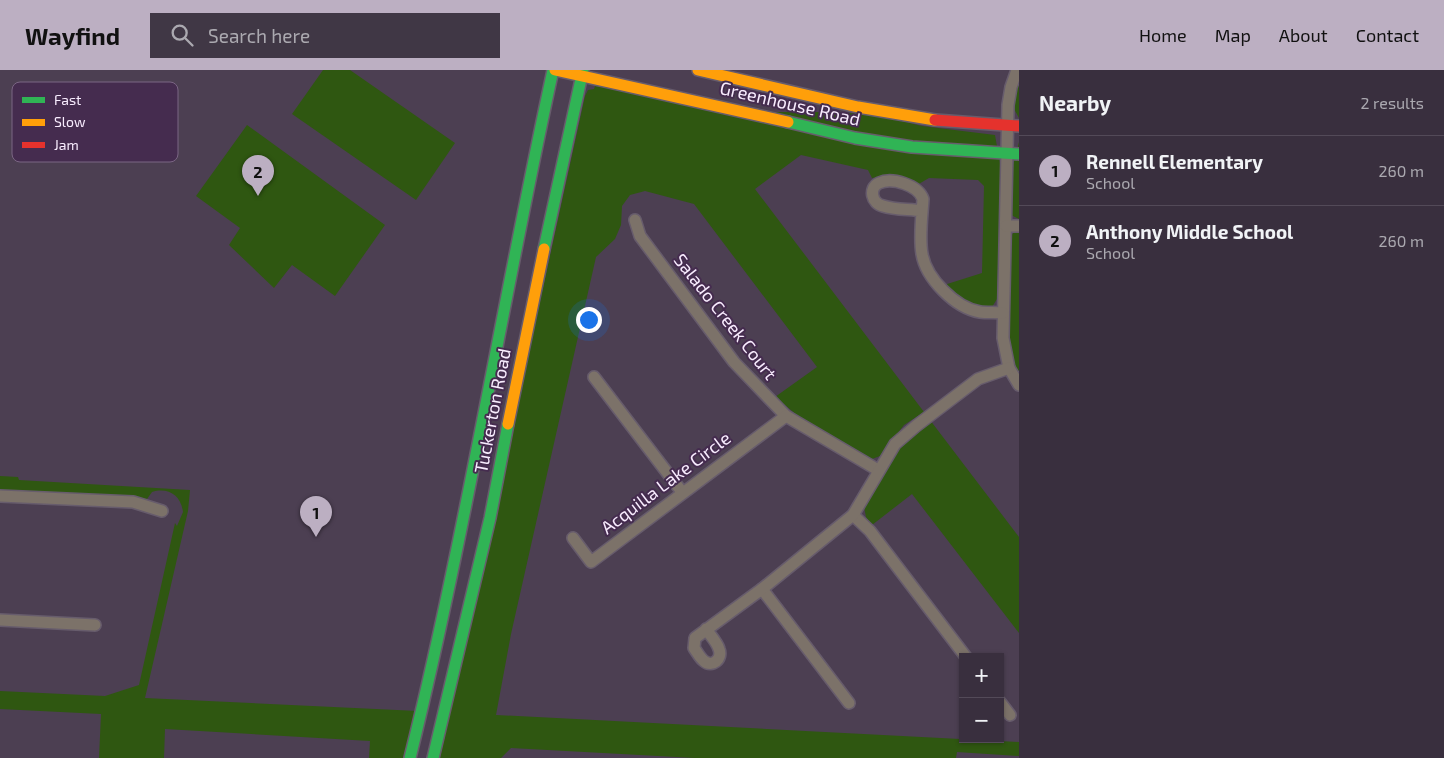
<!DOCTYPE html>
<html lang="en">
<head>
<meta charset="utf-8">
<style>
  body { margin:0; font-family:"Exo 2",sans-serif; background:#403745; color:#f1f3f6 }
  .controls { position:absolute; right:15px; bottom:15px; display:grid; overflow:hidden; border-radius:0px; box-shadow:0 1px 4px #0004 }
  .controls button { width:45px; height:45px; display:grid; place-items:center; padding:0; border:0; border-bottom:1px solid #534a58; background:#392f3e; color:#f1f3f6; font:25px sans-serif }
  .you { position:absolute; left:588px; top:249px; width:18px; height:18px; margin:-12px; border:4px solid #fff; border-radius:50%; background:#1a73e8; box-shadow:0 0 0 8px #1a73e833 }
  .badge { display:grid; place-items:center; width:32px; height:32px; border-radius:50%; background:#bcafc2; color:#111; font-size:16px; font-weight:700 }
  .pin { position:absolute; translate:-50% -41px; filter:drop-shadow(0 1px 2px #0008) }
  .pin::after { content:''; position:absolute; top:26px; width:18px; height:15px; background:inherit; clip-path:polygon(0 0,100% 0,50% 100%) }
  .list { margin:0; padding:0; list-style:none }
  h2 { display:flex; justify-content:space-between; align-items:center; height:65px; margin:0; padding:0 20px; font-size:21px }
  h2 small { font-size:16px; font-weight:400; color:#aba9b0 }
  .list li { display:grid; grid-template-columns:32px 1fr auto; gap:15px; align-items:center; box-sizing:border-box; height:70px; padding:0 20px; border-top:1px solid #534a58 }
  .list b { display:block; font-size:19px; white-space:nowrap }
  .list p { margin:0; font-size:16px; white-space:nowrap; color:#aba9b0 }
  .list em { font-size:16px; font-style:normal; color:#aba9b0 }
  .icon { flex:none; width:28px; height:28px; fill:none; stroke:currentColor; stroke-width:2; stroke-linecap:round; stroke-linejoin:round }
  .map { position:relative; flex:none; width:1019px; height:688px; overflow:hidden }
  header { display:flex; align-items:center; gap:30px; box-sizing:border-box; height:70px; padding:0 25px; background:#bcafc2; color:#111 }
  header strong { font-size:24px }
  nav { display:flex; gap:28px; margin-inline-start:auto; font-size:18px }
  .search { width:350px; height:45px; background:#403745; display:flex; align-items:center; gap:12px; box-sizing:border-box; padding:0 18px; border-radius:0px; color:#aba9b0; font-size:19px }
  main { display:flex }
  aside { flex:1; background:#392f3e }
  .map>svg:first-child { display:block }
  .green { fill:#2f5711 }
  .lines { fill:none; stroke-linecap:round; stroke-linejoin:round }
  .street-casing { stroke:#675c6c; stroke-width:14 }
  .fast-casing { stroke:#675c6c; stroke-width:14 }
  .slow-casing { stroke:#675c6c; stroke-width:14 }
  .jam-casing { stroke:#675c6c; stroke-width:14 }
  .street { stroke:#7c7269; stroke-width:11 }
  .fast { stroke:#30b455; stroke-width:11 }
  .slow { stroke:#ff9f0a; stroke-width:11 }
  .jam { stroke:#e5322d; stroke-width:11 }
  .labels { text-anchor:middle; stroke-width:4; stroke-linejoin:round; paint-order:stroke }
  .street-label { font-size:18px; fill:#f8ecfe; stroke:#452c4f }
  .key { fill:#452c4f; stroke:#7b6684; stroke-width:1 }
  .key-label { font-size:14px; fill:#f8ecfe }
</style>
</head>
<body>
<header>
<strong>Wayfind</strong>
<div class="search"><svg class="icon" aria-label="search" viewBox="0 0 24 24"><circle cx="10" cy="10" r="6"/><path d="M15 15l6 6"/></svg>Search here</div>
<nav><a>Home</a><a>Map</a><a>About</a><a>Contact</a></nav>
</header>
<main>
<div class="map">
<svg width="1019" height="688" viewBox="0 0 1019 688">
  <rect width="100%" height="100%" fill="#4c3f52"/>
  <g class="green">
    <path d="M 323,0 L 350,0 L 455,73 L 416,130 L 292,44 Z"/>
    <path d="M 1019,9 L 1019,48 L 1013,37 Z"/>
    <path d="M 595,16 L 775,42 L 831,42 L 877,45 L 922,56 L 995,65 L 1001,99 L 997,229 L 992,237 C 974,243 957,226 944,215 L 982,203 L 984,116 L 978,110 L 929,108 L 917,115 C 902,108 888,104 872,108 L 868,100 L 801,85 L 755,119 L 924,342 L 904,355 L 880,386 L 872,389 L 803,350 L 775,327 L 817,297 L 694,134 L 645,121 L 630,125 L 622,136 L 621,155 L 615,169 L 596,187 L 511,564 L 496,645 L 1019,672 L 1019,686 L 957,682 L 956,688 L 695,688 L 511,678 L 501,688 L 440,688 L 585,26 L 588,20 L 594,19 Z"/>
    <path d="M 247,55 L 385,155 L 335,226 L 292,195 L 274,218 L 229,175 L 240,158 L 196,126 Z"/>
    <path d="M 1019,72 L 1019,149 L 1011,145 L 1012,98 Z"/>
    <path d="M 1016,160 L 1019,160 L 1019,308 C 1001,263 1008,215 1009,168 Z"/>
    <path d="M 930,350 L 1019,467 L 1019,563 L 912,424 L 872,455 L 866,447 L 864,437 L 899,378 Z"/>
    <path d="M 0,406 L 18,407 L 19,410 L 190,420 L 188,441 L 145,628 L 418,641 L 405,688 L 369,688 L 370,671 L 165,659 L 164,688 L 99,688 L 101,644 L 0,639 L 0,621 L 105,626 L 139,615 L 175,453 L 177,456 L 183,442 C 181,425 168,417 152,422 L 147,429 L 0,421 Z"/>
  </g>
  <g class="lines">
    <defs>
      <g id="street">
        <path d="M 1017,0 L 1011,17 L 1008,35 L 1003,268 L 1009,298 L 1019,315"/>
        <path d="M 922,141 C 910,139 895,140 883,136 C 872,134 868,118 879,113 C 892,107 918,115 923,129 C 922,146 919,167 922,184 C 926,208 955,238 980,242 C 987,243 996,242 1003,243"/>
        <path d="M 635,150 L 640,166 L 734,292 L 786,346 L 878,400"/>
        <path d="M 1006,156 L 1019,156"/>
        <path d="M 594,307 L 682,422"/>
        <path d="M 0,426 L 133,432 L 162,441"/>
        <path d="M 853,445 L 870,461 L 966,587"/>
        <path d="M 573,468 L 591,492 L 786,346"/>
        <path d="M 762,519 L 849,633"/>
        <path d="M 0,550 L 95,555"/>
        <path d="M 706,559 C 710,565 717,572 719,579 C 723,589 712,598 704,591 C 700,588 697,582 694,578 L 695,568 L 762,519 L 853,445 L 895,374 L 916,356 L 978,309 L 1009,298"/>
        <path d="M 1000,632 L 1010,645"/>
      </g>
      <g id="fast">
        <path d="M 788,52 L 855,68 L 912,77 L 1019,84"/>
        <path d="M 544,179 L 583,0"/>
        <path d="M 410,688 C 466,461 503,229 553,0"/>
        <path d="M 433,688 L 490,448 L 508,354"/>
      </g>
      <g id="slow">
        <path d="M 555,0 L 788,52"/>
        <path d="M 698,0 L 858,37 L 935,50"/>
        <path d="M 508,354 L 544,179"/>
      </g>
      <path id="jam" d="M 935,50 L 1019,56"/>
    </defs>
    <use href="#street" class="street-casing"/>
    <use href="#fast" class="fast-casing"/>
    <use href="#slow" class="slow-casing"/>
    <use href="#jam" class="jam-casing"/>
    <use href="#street" class="street"/>
    <use href="#fast" class="fast"/>
    <use href="#slow" class="slow"/>
    <use href="#jam" class="jam"/>
  </g>
  <g class="labels">
    <g class="street-label">
      <text transform="translate(790 34) rotate(13)" y="6">Greenhouse Road</text>
      <text transform="translate(725 247) rotate(52)" y="6">Salado Creek Court</text>
      <text transform="translate(493 341) rotate(-79)" y="6">Tuckerton Road</text>
      <text transform="translate(666 413) rotate(-37)" y="6">Acquilla Lake Circle</text>
    </g>
  </g>
  <rect x="12" y="12" width="166" height="80" rx="8" class="key"/>
  <rect x="22" y="27" width="23" height="6" fill="#30b455"/>
  <rect x="22" y="49" width="23" height="7" fill="#ff9f0a"/>
  <rect x="22" y="72" width="23" height="6" fill="#e5322d"/>
  <g class="key-label">
    <text x="54" y="35">Fast</text>
    <text x="54" y="57">Slow</text>
    <text x="54" y="80">Jam</text>
  </g>
</svg>
<div class="controls">
<button>+</button>
<button>−</button>
</div>
<div class="you"></div>
<div class="pin badge" style="left:316px;top:467px">1</div>
<div class="pin badge" style="left:258px;top:126px">2</div>
</div>
<aside>
<h2>Nearby<small>2 results</small></h2>
<ul class="list">
<li><span class="badge">1</span><div><b>Rennell Elementary</b><p>School</p></div><em>260 m</em></li>
<li><span class="badge">2</span><div><b>Anthony Middle School</b><p>School</p></div><em>260 m</em></li>
</ul>
</aside>
</main>
</body>
</html>
